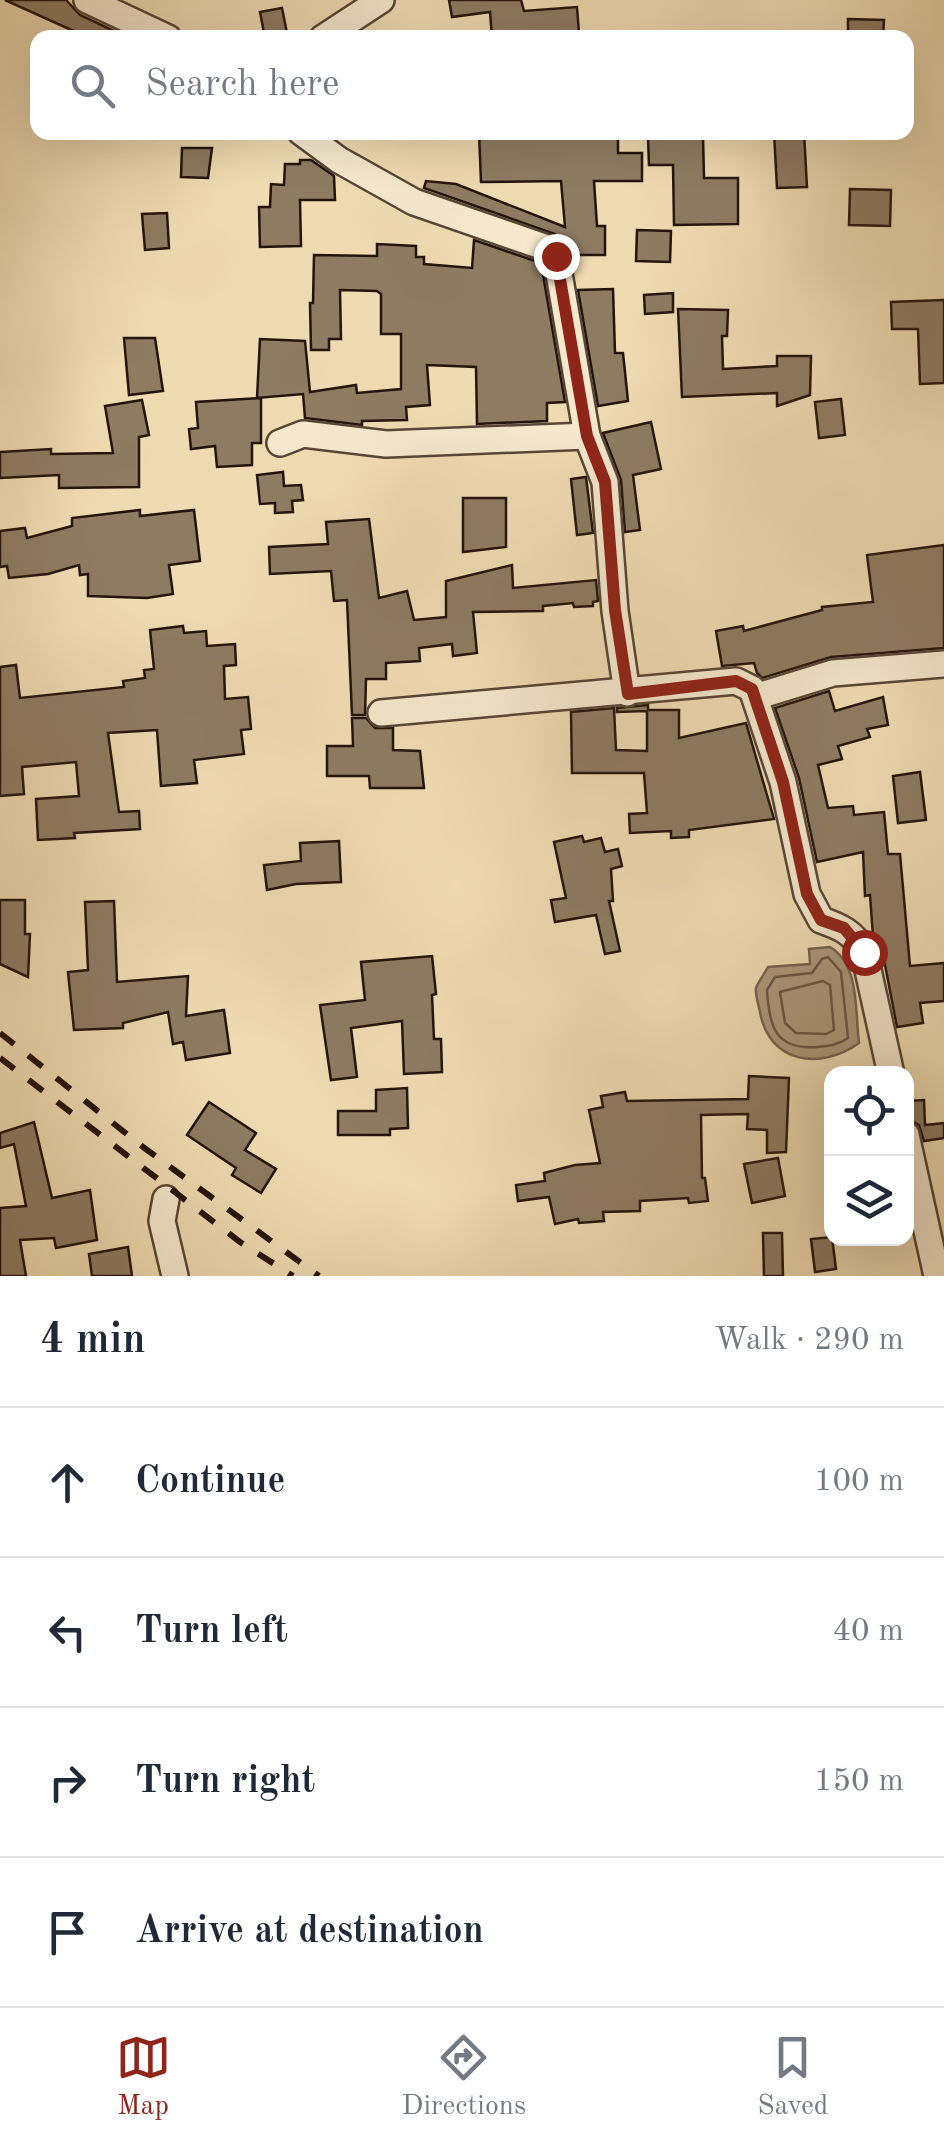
<!DOCTYPE html>
<html lang="en">
<head>
<meta charset="utf-8">
<style>
  body { margin:0; font-family:"Old Standard TT",serif; background:#f6f6f7; color:#1f2937 }
  .controls { position:absolute; right:30px; bottom:30px; display:grid; overflow:hidden; border-radius:20px; box-shadow:0 10px 40px #0002 }
  .controls button { width:90px; height:90px; display:grid; place-items:center; padding:0; border:0; border-bottom:2px solid #e0e1e3; background:#fff; color:#1f2937; font:50px sans-serif }
  .stop { position:absolute; width:30px; height:30px; margin:-22px; border:8px solid #8f2418; border-radius:50%; background:#fff }
  .stop.end { background:#8f2418; border-color:#fff; box-shadow:0 2px 10px #0008 }
  .list { margin:0; padding:0; list-style:none }
  h2 { display:flex; justify-content:space-between; align-items:center; height:130px; margin:0; padding:0 40px; font-size:42px }
  h2 small { font-size:32px; font-weight:400; color:#747a83 }
  .list li { display:grid; grid-template-columns:65px 1fr auto; gap:30px; align-items:center; box-sizing:border-box; height:150px; padding:0 40px; border-top:2px solid #e0e1e3 }
  .list b { display:block; font-size:38px; white-space:nowrap }
  .list em { font-size:32px; font-style:normal; color:#747a83 }
  .icon { flex:none; width:55px; height:55px; fill:none; stroke:currentColor; stroke-width:2; stroke-linecap:round; stroke-linejoin:round }
  .map { position:relative; flex:none; width:944px; height:1276px; overflow:hidden }
  .search { position:absolute; background:#fff; box-shadow:0 10px 40px #0002; left:30px; right:30px; top:30px; height:110px; display:flex; align-items:center; gap:25px; box-sizing:border-box; padding:0 35px; border-radius:20px; color:#747a83; font-size:38px }
  .sheet { height:730px; background:#fff }
  nav { display:flex; justify-content:space-around; align-items:center; box-sizing:border-box; height:140px; border-top:2px solid #e0e1e3; background:#fff; font-size:28px; color:#747a83 }
  nav a { display:grid; justify-items:center; gap:5px }
  nav .on { color:#8f2418 }
  .map>svg:first-child { display:block }
  .water { fill:#aa977a; stroke:#74634e; stroke-width:2.5 }
  .lines { fill:none; stroke-linecap:round; stroke-linejoin:round }
  .shore { stroke:#675643; stroke-width:2.5 }
  .building { fill:#8e7b62; stroke:#24140c; stroke-width:2.5 }
  .minor-casing { stroke:#574636; stroke-width:30 }
  .minor { stroke:#f5e8cd; stroke-width:25 }
  .rail { stroke:#24140c; stroke-width:6; stroke-dasharray:18 18; stroke-linecap:butt }
  .route { stroke:#8f2418; stroke-width:12 }
</style>
</head>
<body>
<div class="map">
<svg width="944" height="1276" viewBox="0 0 944 1276">
  <rect width="100%" height="100%" fill="#efdbb2"/>
  <filter id="stains"><feTurbulence type="fractalNoise" baseFrequency=".002" numOctaves="4"/><feColorMatrix values="0 0 0 0 .2 0 0 0 0 .09 0 0 0 0 .02 0 0 0 .5 -.17"/></filter>
  <radialGradient id="worn" r=".72"><stop offset=".6" stop-color="#630" stop-opacity="0"/><stop offset="1" stop-color="#630" stop-opacity=".3"/></radialGradient>
  <path class="water" d="M 830,947 C 860,965 855,1011 859,1043 C 820,1071 769,1063 760,1012 C 759,1006 755,995 756,988 C 758,982 765,973 768,967 L 810,964 L 809,949 Z"/>
  <g class="lines">
    <g class="shore">
      <path d="M 828,957 L 841,972 L 848,1038 C 838,1045 829,1046 817,1047 C 775,1050 769,1026 767,990 L 775,977 L 812,973 L 822,959 Z"/>
      <path d="M 823,981 L 830,985 L 834,1030 L 826,1034 L 796,1033 L 785,1023 L 780,992 Z"/>
    </g>
  </g>
  <g class="building">
    <path d="M 5,0 L 66,0 L 80,15 L 129,38 L 89,38 Z"/>
    <path d="M 449,0 L 521,0 L 524,11 L 577,7 L 579,33 L 492,38 L 490,12 L 452,17 Z"/>
    <path d="M 282,8 L 288,38 L 265,38 L 260,12 Z"/>
    <path d="M 848,19 L 884,20 L 883,38 L 848,38 Z"/>
    <path d="M 479,132 L 618,132 L 618,153 L 642,153 L 642,181 L 594,181 L 597,226 L 605,226 L 605,255 L 572,255 L 568,245 L 555,234 L 424,188 L 426,181 L 456,184 L 565,227 L 561,181 L 481,182 Z"/>
    <path d="M 774,132 L 804,132 L 807,187 L 777,188 Z"/>
    <path d="M 703,136 L 704,178 L 738,178 L 738,224 L 674,225 L 673,165 L 649,165 L 648,137 Z"/>
    <path d="M 182,148 L 212,148 L 208,178 L 181,177 Z"/>
    <path d="M 300,160 L 311,160 L 334,176 L 335,200 L 300,200 L 301,246 L 260,247 L 259,207 L 270,207 L 271,184 L 284,185 L 285,164 L 300,164 Z"/>
    <path d="M 850,189 L 891,190 L 890,226 L 849,225 Z"/>
    <path d="M 167,213 L 169,248 L 145,250 L 142,214 Z"/>
    <path d="M 637,230 L 671,231 L 670,262 L 636,261 Z"/>
    <path d="M 474,240 L 541,263 L 565,402 L 547,403 L 547,421 L 477,424 L 476,367 L 427,365 L 430,405 L 406,407 L 407,420 L 362,421 L 362,425 L 305,418 L 303,394 L 257,398 L 260,339 L 305,341 L 310,392 L 356,385 L 357,393 L 401,389 L 401,334 L 381,334 L 381,294 L 377,291 L 340,290 L 341,339 L 329,339 L 329,350 L 311,350 L 310,303 L 313,303 L 314,255 L 377,256 L 377,244 L 416,246 L 416,257 L 424,257 L 424,264 L 472,268 Z"/>
    <path d="M 613,289 L 615,353 L 623,353 L 628,401 L 598,406 L 578,290 Z"/>
    <path d="M 673,293 L 673,312 L 645,314 L 644,295 Z"/>
    <path d="M 944,300 L 944,383 L 920,384 L 918,329 L 892,329 L 891,302 Z"/>
    <path d="M 678,309 L 728,310 L 727,336 L 722,336 L 723,369 L 777,366 L 777,356 L 811,356 L 810,395 L 777,406 L 777,393 L 682,397 Z"/>
    <path d="M 124,338 L 155,338 L 163,391 L 129,395 Z"/>
    <path d="M 261,398 L 261,443 L 252,443 L 252,465 L 217,467 L 215,446 L 191,449 L 189,429 L 198,428 L 196,402 Z"/>
    <path d="M 841,399 L 845,435 L 819,438 L 815,402 Z"/>
    <path d="M 142,400 L 149,435 L 139,437 L 139,487 L 59,488 L 59,475 L 0,478 L 0,452 L 51,449 L 51,454 L 113,453 L 105,406 Z"/>
    <path d="M 651,422 L 661,469 L 633,475 L 640,530 L 625,532 L 621,480 L 603,433 Z"/>
    <path d="M 283,472 L 284,486 L 301,485 L 303,500 L 292,501 L 293,512 L 275,513 L 275,503 L 260,504 L 257,475 Z"/>
    <path d="M 586,477 L 593,533 L 577,535 L 571,479 Z"/>
    <path d="M 463,498 L 506,498 L 506,547 L 463,552 Z"/>
    <path d="M 140,510 L 140,516 L 194,510 L 200,561 L 169,565 L 173,594 L 147,598 L 88,596 L 88,574 L 80,575 L 79,565 L 48,574 L 9,578 L 7,566 L 0,567 L 0,531 L 25,528 L 27,538 L 72,526 L 72,518 Z"/>
    <path d="M 369,519 L 379,598 L 407,591 L 414,620 L 446,617 L 446,581 L 512,565 L 513,588 L 596,580 L 598,601 L 593,602 L 593,606 L 574,607 L 573,603 L 543,606 L 543,611 L 473,612 L 477,653 L 453,656 L 452,644 L 419,648 L 420,661 L 386,663 L 386,679 L 366,679 L 365,715 L 352,715 L 347,600 L 334,601 L 331,571 L 270,574 L 269,547 L 328,544 L 326,522 Z"/>
    <path d="M 944,545 L 944,648 L 831,657 L 762,678 L 757,673 L 754,663 L 722,666 L 716,631 L 743,626 L 744,631 L 822,610 L 822,607 L 873,602 L 867,555 Z"/>
    <path d="M 183,626 L 184,633 L 206,631 L 207,646 L 235,644 L 236,665 L 224,666 L 225,699 L 248,697 L 251,729 L 241,730 L 244,754 L 194,760 L 197,783 L 161,786 L 157,730 L 108,733 L 119,812 L 139,811 L 140,829 L 74,833 L 75,838 L 38,840 L 36,799 L 79,796 L 76,762 L 22,767 L 24,794 L 0,796 L 0,667 L 16,665 L 20,698 L 124,687 L 123,681 L 145,678 L 144,670 L 154,669 L 150,630 Z"/>
    <path d="M 829,691 L 835,711 L 883,697 L 888,725 L 867,729 L 870,737 L 838,746 L 842,759 L 818,765 L 828,808 L 853,806 L 854,815 L 884,812 L 888,854 L 900,854 L 910,966 L 944,963 L 944,1001 L 920,1003 L 923,1023 L 897,1027 L 881,944 L 873,936 L 870,895 L 865,896 L 863,852 L 817,862 L 799,778 L 775,708 Z"/>
    <path d="M 648,705 L 648,710 L 679,710 L 679,738 L 746,723 L 774,819 L 689,830 L 689,837 L 671,838 L 671,831 L 630,833 L 629,814 L 647,813 L 644,773 L 572,773 L 571,712 L 614,708 L 616,750 L 647,751 L 647,711 L 617,712 L 617,708 Z"/>
    <path d="M 352,718 L 366,718 L 375,728 L 393,728 L 393,750 L 420,751 L 424,788 L 370,788 L 369,776 L 327,776 L 327,746 L 353,746 Z"/>
    <path d="M 920,772 L 926,820 L 898,823 L 893,776 Z"/>
    <path d="M 582,836 L 584,842 L 601,838 L 605,852 L 618,849 L 622,866 L 611,869 L 613,901 L 609,901 L 620,951 L 605,954 L 596,915 L 555,922 L 551,900 L 566,898 L 554,842 Z"/>
    <path d="M 339,841 L 341,882 L 296,884 L 267,890 L 264,865 L 301,861 L 300,843 Z"/>
    <path d="M 0,900 L 25,900 L 25,934 L 30,934 L 28,977 L 0,964 Z"/>
    <path d="M 114,901 L 117,982 L 188,976 L 186,1016 L 224,1010 L 230,1053 L 186,1060 L 183,1042 L 173,1044 L 168,1012 L 123,1023 L 123,1028 L 74,1030 L 68,972 L 88,970 L 85,902 Z"/>
    <path d="M 432,956 L 436,994 L 432,995 L 434,1039 L 441,1039 L 442,1072 L 404,1074 L 402,1021 L 351,1028 L 357,1077 L 331,1080 L 320,1005 L 365,1000 L 361,962 Z"/>
    <path d="M 749,1076 L 789,1078 L 786,1152 L 767,1153 L 767,1130 L 747,1129 L 748,1114 L 701,1115 L 702,1178 L 705,1178 L 708,1201 L 689,1203 L 688,1198 L 640,1201 L 640,1211 L 603,1212 L 604,1221 L 579,1223 L 578,1219 L 555,1224 L 549,1197 L 518,1201 L 516,1185 L 545,1181 L 544,1173 L 575,1165 L 600,1163 L 589,1110 L 603,1107 L 601,1096 L 625,1092 L 627,1101 L 748,1099 Z"/>
    <path d="M 407,1088 L 408,1128 L 390,1129 L 390,1135 L 338,1135 L 338,1111 L 376,1111 L 376,1090 Z"/>
    <path d="M 924,1100 L 925,1125 L 944,1123 L 944,1138 L 924,1141 L 919,1125 L 908,1119 L 907,1101 Z"/>
    <path d="M 209,1102 L 256,1133 L 245,1150 L 276,1169 L 261,1193 L 232,1175 L 236,1168 L 187,1135 Z"/>
    <path d="M 34,1122 L 52,1198 L 90,1190 L 97,1240 L 56,1248 L 54,1238 L 20,1240 L 26,1276 L 0,1276 L 0,1208 L 26,1206 L 14,1144 L 0,1148 L 0,1133 Z"/>
    <path d="M 778,1158 L 785,1196 L 752,1203 L 744,1164 Z"/>
    <path d="M 763,1233 L 782,1233 L 783,1276 L 764,1276 Z"/>
    <path d="M 832,1237 L 836,1269 L 815,1272 L 811,1239 Z"/>
    <path d="M 128,1247 L 132,1276 L 92,1276 L 89,1254 Z"/>
  </g>
  <g class="lines">
    <defs>
      <g id="minor">
        <path d="M 87,0 L 168,38"/>
        <path d="M 323,38 L 381,0"/>
        <path d="M 301,132 L 339,160 L 414,202 L 550,249 L 556,256 L 587,436 L 605,482 L 615,611 L 627,693"/>
        <path d="M 280,443 L 303,434 L 386,444 L 587,436"/>
        <path d="M 755,697 L 833,673 L 944,664"/>
        <path d="M 381,713 L 736,681 L 752,689 L 783,782 L 807,894 L 821,920 C 841,927 853,932 864,952 L 891,1074"/>
        <path d="M 906,1135 L 937,1276"/>
        <path d="M 166,1199 L 162,1221 L 175,1276"/>
      </g>
    </defs>
    <use href="#minor" class="minor-casing"/>
    <use href="#minor" class="minor"/>
    <g class="rail">
      <path d="M 0,1033 L 143,1147 L 319,1276"/>
      <path d="M 0,1058 L 240,1242 L 293,1276"/>
    </g>
  </g>
  <g class="lines">
    <path class="route" d="M 556,256 L 587,436 L 605,482 L 615,610 L 628,694 L 736,681 L 752,689 L 783,782 L 807,894 L 821,920 L 844,928 L 864,952"/>
  </g>
  <rect width="100%" height="100%" filter="url(#stains)"/>
  <rect width="100%" height="100%" fill="url(#worn)"/>
</svg>
<div class="controls">
<button><svg class="icon" aria-label="locate" viewBox="0 0 24 24"><circle cx="12" cy="12" r="6"/><path d="M12 2v4M12 18v4M2 12h4M18 12h4"/></svg></button>
<button><svg class="icon" aria-label="layers" viewBox="0 0 24 24"><path d="M12 4l9 5-9 5-9-5zM3 14l9 5 9-5"/></svg></button>
</div>
<div class="stop" style="left:864px;top:952px"></div>
<div class="stop end" style="left:556px;top:256px"></div>
<div class="search"><svg class="icon" aria-label="search" viewBox="0 0 24 24"><circle cx="10" cy="10" r="6"/><path d="M15 15l6 6"/></svg>Search here</div>
</div>
<section class="sheet">
<h2>4 min<small>Walk · 290 m</small></h2>
<ul class="list">
<li><svg class="icon" aria-label="ahead" viewBox="0 0 24 24"><path d="M12 20V5M6 11l6-6 6 6"/></svg><div><b>Continue</b></div><em>100 m</em></li>
<li><svg class="icon" aria-label="left" viewBox="0 0 24 24"><path d="M17 20v-9H6M10 6l-5 5 5 5"/></svg><div><b>Turn left</b></div><em>40 m</em></li>
<li><svg class="icon" aria-label="right" viewBox="0 0 24 24"><path d="M7 20v-9h11M14 6l5 5-5 5"/></svg><div><b>Turn right</b></div><em>150 m</em></li>
<li><svg class="icon" aria-label="arrive" viewBox="0 0 24 24"><path d="M6 21V4h12l-3 4 3 4H6"/></svg><div><b>Arrive at destination</b></div></li>
</ul>
</section>
<nav>
<a class="on"><svg class="icon" aria-label="map" viewBox="0 0 24 24"><path d="M3 6l6-2 6 2 6-2v14l-6 2-6-2-6 2zM9 4v14M15 6v14"/></svg>Map</a>
<a><svg class="icon" aria-label="directions" viewBox="0 0 24 24"><path d="M12 3l9 9-9 9-9-9zM9 14v-3h6M13 9l2 2-2 2"/></svg>Directions</a>
<a><svg class="icon" aria-label="saved" viewBox="0 0 24 24"><path d="M7 4h10v16l-5-4-5 4z"/></svg>Saved</a>
</nav>
</body>
</html>
